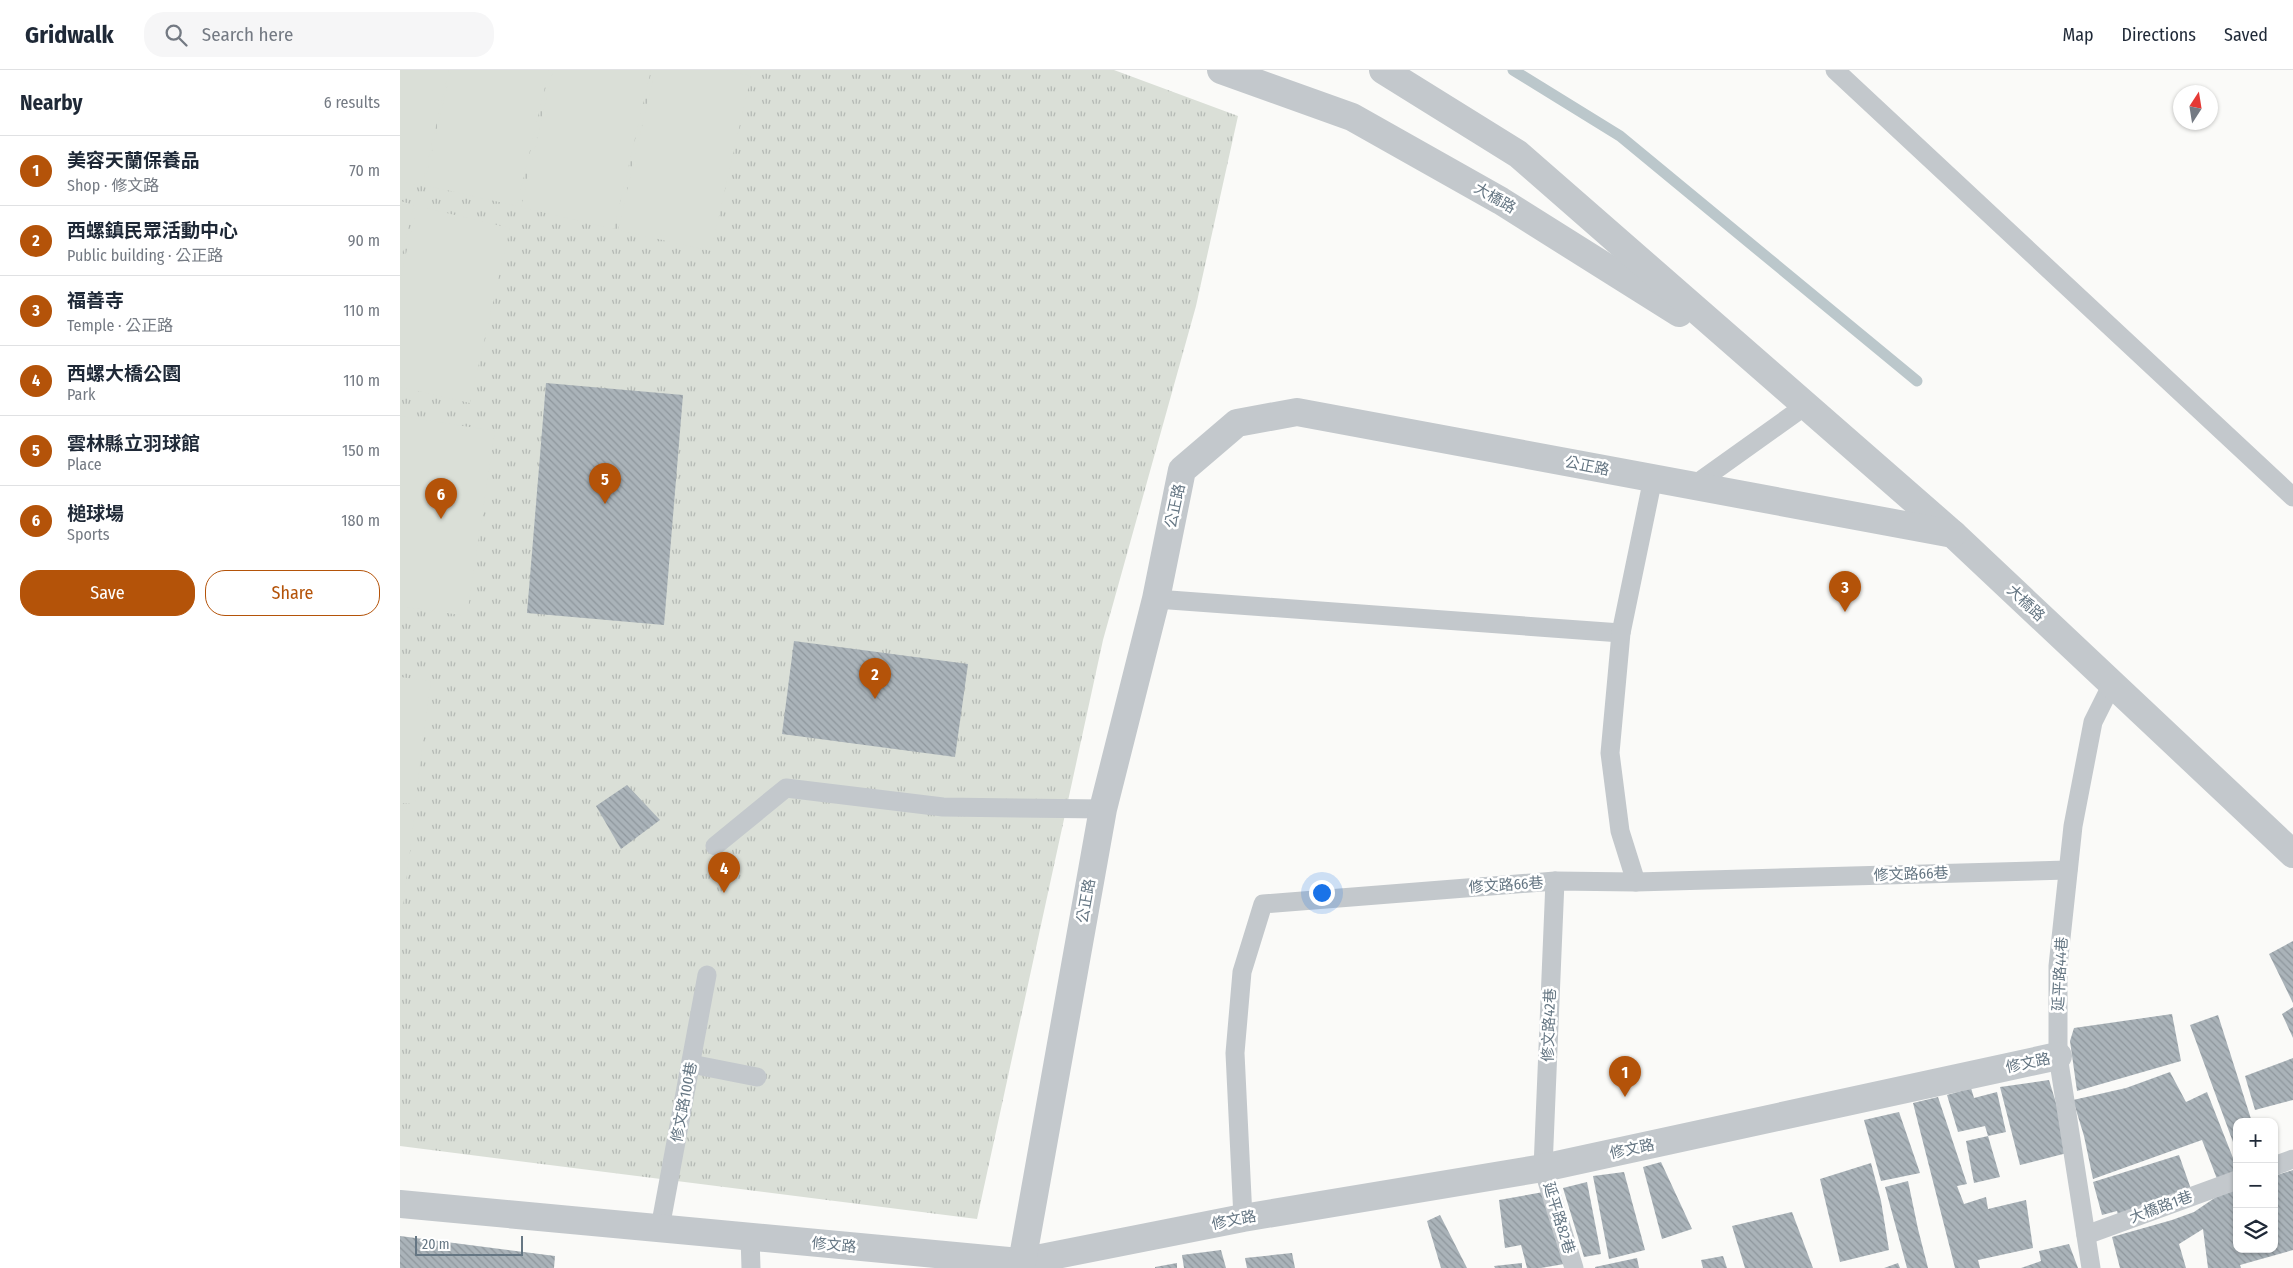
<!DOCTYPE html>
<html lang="en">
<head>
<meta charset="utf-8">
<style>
  body { margin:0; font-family:"Fira Sans Condensed","Noto Sans TC",sans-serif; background:#f6f6f7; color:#1f2937 }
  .controls { position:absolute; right:15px; bottom:15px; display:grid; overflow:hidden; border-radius:10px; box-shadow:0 1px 4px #0004 }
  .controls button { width:45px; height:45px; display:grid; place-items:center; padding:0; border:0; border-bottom:1px solid #e0e1e3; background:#fff; color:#1f2937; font:25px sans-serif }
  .compass { position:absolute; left:1773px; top:15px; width:45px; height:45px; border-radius:50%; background:#fff; box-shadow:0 1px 4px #0004; rotate:12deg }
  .scale { position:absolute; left:15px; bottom:12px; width:108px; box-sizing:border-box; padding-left:5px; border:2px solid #657683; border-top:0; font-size:14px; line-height:18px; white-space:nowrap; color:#657683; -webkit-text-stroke:4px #fff; paint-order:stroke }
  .you { position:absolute; left:921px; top:822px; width:18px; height:18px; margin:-12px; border:4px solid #fff; border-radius:50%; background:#1a73e8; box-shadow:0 0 0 8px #1a73e833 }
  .badge { display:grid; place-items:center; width:32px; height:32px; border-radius:50%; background:#b45309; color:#fff; font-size:16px; font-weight:700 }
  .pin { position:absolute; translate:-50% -41px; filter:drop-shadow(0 1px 2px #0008) }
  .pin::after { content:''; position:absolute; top:26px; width:18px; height:15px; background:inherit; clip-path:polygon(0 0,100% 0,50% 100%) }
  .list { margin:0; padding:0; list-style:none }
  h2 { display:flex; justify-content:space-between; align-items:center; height:65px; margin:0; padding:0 20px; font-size:21px }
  h2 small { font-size:16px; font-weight:400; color:#747a83 }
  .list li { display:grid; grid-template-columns:32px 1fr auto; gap:15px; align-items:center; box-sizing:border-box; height:70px; padding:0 20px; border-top:1px solid #e0e1e3 }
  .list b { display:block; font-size:19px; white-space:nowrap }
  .list p { margin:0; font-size:16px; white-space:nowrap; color:#747a83 }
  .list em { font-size:16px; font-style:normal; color:#747a83 }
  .actions { display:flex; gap:10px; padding:15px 20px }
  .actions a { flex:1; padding:11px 0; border:1px solid #b45309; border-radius:20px; text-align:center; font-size:18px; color:#b45309 }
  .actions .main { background:#b45309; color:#fff }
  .icon { flex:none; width:28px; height:28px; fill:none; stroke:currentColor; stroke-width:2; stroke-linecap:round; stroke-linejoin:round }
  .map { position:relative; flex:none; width:1893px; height:1198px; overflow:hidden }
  header { display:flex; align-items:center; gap:30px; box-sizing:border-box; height:70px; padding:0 25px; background:#fff; border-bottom:1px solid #e0e1e3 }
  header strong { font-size:24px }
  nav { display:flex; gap:28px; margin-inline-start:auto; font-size:18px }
  .search { width:350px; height:45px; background:#f6f6f7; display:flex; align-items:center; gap:12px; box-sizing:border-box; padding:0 18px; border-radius:20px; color:#747a83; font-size:19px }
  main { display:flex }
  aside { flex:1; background:#fff }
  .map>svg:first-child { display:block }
  .park { fill:url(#park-tufts) }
  .garden { fill:#dadfd7 }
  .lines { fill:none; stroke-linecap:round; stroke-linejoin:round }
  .stream { stroke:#bbc7cb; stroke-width:11 }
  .building { fill:url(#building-back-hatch) }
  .lane { stroke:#c3c8cc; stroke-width:19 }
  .street { stroke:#c3c8cc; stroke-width:28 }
  .labels { text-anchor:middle; stroke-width:5; stroke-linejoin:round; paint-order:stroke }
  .street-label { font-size:15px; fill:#657683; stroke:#fff }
</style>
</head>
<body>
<header>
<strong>Gridwalk</strong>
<div class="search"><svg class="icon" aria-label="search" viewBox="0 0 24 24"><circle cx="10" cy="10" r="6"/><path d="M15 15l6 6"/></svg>Search here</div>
<nav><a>Map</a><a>Directions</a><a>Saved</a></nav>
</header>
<main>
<aside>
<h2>Nearby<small>6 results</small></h2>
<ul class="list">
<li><span class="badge">1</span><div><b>美容天蘭保養品</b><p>Shop · 修文路</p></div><em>70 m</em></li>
<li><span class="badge">2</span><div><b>西螺鎮民眾活動中心</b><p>Public building · 公正路</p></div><em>90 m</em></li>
<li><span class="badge">3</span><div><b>福善寺</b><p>Temple · 公正路</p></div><em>110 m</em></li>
<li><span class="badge">4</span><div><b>西螺大橋公園</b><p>Park</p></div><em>110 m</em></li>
<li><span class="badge">5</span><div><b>雲林縣立羽球館</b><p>Place</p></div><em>150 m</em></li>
<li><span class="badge">6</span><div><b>槌球場</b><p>Sports</p></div><em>180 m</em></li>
</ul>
<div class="actions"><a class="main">Save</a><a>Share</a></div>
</aside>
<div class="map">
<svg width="1893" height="1198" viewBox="0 0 1893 1198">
  <defs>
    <pattern id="park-tufts" width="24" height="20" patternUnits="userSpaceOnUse" patternTransform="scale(1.25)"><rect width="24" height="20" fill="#dadfd7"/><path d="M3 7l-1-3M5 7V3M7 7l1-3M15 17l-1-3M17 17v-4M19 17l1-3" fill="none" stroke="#b4b9b4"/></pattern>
    <pattern id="building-back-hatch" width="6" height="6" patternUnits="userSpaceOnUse" patternTransform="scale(1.25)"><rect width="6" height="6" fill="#aab3b9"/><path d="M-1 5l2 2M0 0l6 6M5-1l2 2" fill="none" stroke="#8e969c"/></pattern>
  </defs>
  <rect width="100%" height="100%" fill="#fafaf8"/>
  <path class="park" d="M 0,0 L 714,0 L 838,46 L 796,236 L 703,570 L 577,1149 L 0,1076 Z"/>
  <g class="garden">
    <path d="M 0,0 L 49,0 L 22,116 L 0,111 Z"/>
    <path d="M 51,0 L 149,0 L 117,136 L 24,115 Z"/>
    <path d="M 153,0 L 251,0 L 214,159 L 121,137 Z"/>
    <path d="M 255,0 L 325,0 L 351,6 L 311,181 L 218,160 Z"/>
    <path d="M 0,131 L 14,135 L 0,193 Z"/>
    <path d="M 17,136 L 110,158 L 70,333 L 0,317 L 0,210 Z"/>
    <path d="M 0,346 L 95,361 L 67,546 L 0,536 Z"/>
    <path d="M 0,607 L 31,611 L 15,734 L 0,733 Z"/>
    <path d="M 0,740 L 15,742 L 0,860 Z"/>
  </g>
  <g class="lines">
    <path class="stream" d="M 1113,0 L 1220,66 L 1517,311"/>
  </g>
  <g class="building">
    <path d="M 146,313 L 283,325 L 264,555 L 127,543 Z"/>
    <path d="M 394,571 L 568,594 L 555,687 L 382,664 Z"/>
    <path d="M 227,715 L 260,750 L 221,779 L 196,736 Z"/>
    <path d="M 1893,871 L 1893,933 L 1869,884 Z"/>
    <path d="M 1893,937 L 1893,968 L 1882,944 Z"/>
    <path d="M 1772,944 L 1781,991 L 1677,1021 L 1670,971 L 1674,958 Z"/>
    <path d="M 1818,945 L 1852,1052 L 1837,1052 L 1837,1083 L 1790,955 Z"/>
    <path d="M 1893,988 L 1893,1030 L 1855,1040 L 1845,1006 Z"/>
    <path d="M 1770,1002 L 1786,1032 L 1807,1022 L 1837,1098 L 1837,1108 L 1819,1114 L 1802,1070 L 1693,1109 L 1684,1066 L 1673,1030 L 1726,1018 Z"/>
    <path d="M 1649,1010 L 1671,1082 L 1620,1095 L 1600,1017 Z"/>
    <path d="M 1571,1018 L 1574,1028 L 1597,1022 L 1606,1062 L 1588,1066 L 1585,1056 L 1558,1062 L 1547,1025 Z"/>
    <path d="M 1538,1027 L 1567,1114 L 1557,1116 L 1564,1134 L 1586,1127 L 1588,1139 L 1626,1130 L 1633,1178 L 1578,1190 L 1580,1198 L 1555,1198 L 1513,1033 Z"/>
    <path d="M 1499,1042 L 1520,1103 L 1481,1111 L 1464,1050 Z"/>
    <path d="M 1588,1066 L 1600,1107 L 1574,1113 L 1566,1071 Z"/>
    <path d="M 1779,1085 L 1792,1122 L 1719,1149 L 1717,1141 L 1702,1145 L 1693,1112 Z"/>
    <path d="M 1261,1092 L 1292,1159 L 1262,1169 L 1243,1097 Z"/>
    <path d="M 1471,1093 L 1481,1131 L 1489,1180 L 1440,1192 L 1420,1109 Z"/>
    <path d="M 1893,1100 L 1893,1180 L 1840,1195 L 1841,1198 L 1808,1198 L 1803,1159 L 1779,1174 L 1786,1198 L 1720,1198 L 1712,1167 L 1772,1150 L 1794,1142 L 1819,1125 L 1837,1119 L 1837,1179 L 1874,1179 L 1874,1106 Z"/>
    <path d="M 1224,1102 L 1245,1180 L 1209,1189 L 1193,1106 Z"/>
    <path d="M 1508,1111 L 1518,1159 L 1528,1198 L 1507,1198 L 1485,1117 Z"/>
    <path d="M 1187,1112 L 1201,1184 L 1184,1187 L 1163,1118 Z"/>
    <path d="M 1149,1121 L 1170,1193 L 1141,1198 L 1127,1198 L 1121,1175 L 1105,1178 L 1099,1130 Z"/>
    <path d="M 1392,1142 L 1413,1198 L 1345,1198 L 1332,1156 Z"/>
    <path d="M 1040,1145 L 1067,1198 L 1041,1198 L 1027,1151 Z"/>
    <path d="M 0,1166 L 155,1186 L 154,1198 L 0,1198 Z"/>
    <path d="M 1669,1174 L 1678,1198 L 1621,1198 L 1641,1191 L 1639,1181 Z"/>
    <path d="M 821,1180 L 826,1198 L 784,1198 L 782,1185 Z"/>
    <path d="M 892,1183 L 895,1198 L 847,1198 L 845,1188 Z"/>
    <path d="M 1323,1186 L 1327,1198 L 1303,1198 L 1301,1190 Z"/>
    <path d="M 1237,1188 L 1239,1198 L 1195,1198 L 1195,1197 Z"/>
    <path d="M 777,1193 L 777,1198 L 755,1198 L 755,1197 Z"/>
    <path d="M 1122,1193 L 1122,1198 L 1095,1198 L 1094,1196 Z"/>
    <path d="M 1498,1193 L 1500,1198 L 1484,1198 Z"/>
  </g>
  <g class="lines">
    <g class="lane">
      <path d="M 1435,0 L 1893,427"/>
      <path d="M 1293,416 L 1405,336"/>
      <path d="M 756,529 L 1221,563"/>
      <path d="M 315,776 L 386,718 L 543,737 L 703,739"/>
      <path d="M 1155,811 L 1143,1098 L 1174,1198"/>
      <path d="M 1236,812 L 1220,761 L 1210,683 L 1221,563 L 1253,408"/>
      <path d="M 291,994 L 357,1007"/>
      <path d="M 1874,1096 L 1893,1089"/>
      <path d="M 843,1148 L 835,983 L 842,902 L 863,834 L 1155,811 L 1236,812 L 1668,800"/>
      <path d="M 260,1158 L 307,905"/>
      <path d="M 1686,1165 L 1837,1110"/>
      <path d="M 350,1167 L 351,1198"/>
      <path d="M 1691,1198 L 1658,986 L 1658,896 L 1673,756 L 1693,652 L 1712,614"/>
    </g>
    <g class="street">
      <path d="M 821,0 L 952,47 L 1101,131 L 1279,243"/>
      <path d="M 983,0 L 1118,84 L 1553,464 L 1893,784"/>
      <path d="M 0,1134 L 621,1192 L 843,1148 L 1143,1098 L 1658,986"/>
      <path d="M 621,1198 L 703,739 L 756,529 L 782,400 L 837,353 L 897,342 L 1553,464"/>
    </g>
  </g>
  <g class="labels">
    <g class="street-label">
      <text transform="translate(1095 128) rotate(30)" y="5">大橋路</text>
      <text transform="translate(1187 396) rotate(11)" y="5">公正路</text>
      <text transform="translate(775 436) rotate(-78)" y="5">公正路</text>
      <text transform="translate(1626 533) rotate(43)" y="5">大橋路</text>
      <text transform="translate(1511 804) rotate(-2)" y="5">修文路66巷</text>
      <text transform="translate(1106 815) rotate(-4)" y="5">修文路66巷</text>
      <text transform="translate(686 831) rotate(-80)" y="5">公正路</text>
      <text transform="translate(1660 904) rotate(-87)" y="5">延平路44巷</text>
      <text transform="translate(1149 955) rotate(-88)" y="5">修文路42巷</text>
      <text transform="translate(1628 993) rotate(-12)" y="5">修文路</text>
      <text transform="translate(284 1032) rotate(-79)" y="5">修文路100巷</text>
      <text transform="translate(1232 1079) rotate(-12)" y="5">修文路</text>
      <text transform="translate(1761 1137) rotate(-20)" y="5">大橋路1巷</text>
      <text transform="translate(1159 1148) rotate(73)" y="5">延平路82巷</text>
      <text transform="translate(834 1150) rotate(-11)" y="5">修文路</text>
      <text transform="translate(434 1175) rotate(5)" y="5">修文路</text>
    </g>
  </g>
</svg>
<div class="controls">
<button>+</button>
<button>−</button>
<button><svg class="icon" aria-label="layers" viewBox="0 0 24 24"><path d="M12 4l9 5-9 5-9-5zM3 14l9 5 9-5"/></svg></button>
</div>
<svg class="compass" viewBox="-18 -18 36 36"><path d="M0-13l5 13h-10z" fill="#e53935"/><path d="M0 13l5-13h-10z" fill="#747a83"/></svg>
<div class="scale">20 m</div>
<div class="you"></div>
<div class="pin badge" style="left:1225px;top:1027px">1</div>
<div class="pin badge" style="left:475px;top:629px">2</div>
<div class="pin badge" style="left:1445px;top:542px">3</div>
<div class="pin badge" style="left:324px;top:823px">4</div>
<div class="pin badge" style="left:205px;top:434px">5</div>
<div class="pin badge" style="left:41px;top:449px">6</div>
</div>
</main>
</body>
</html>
